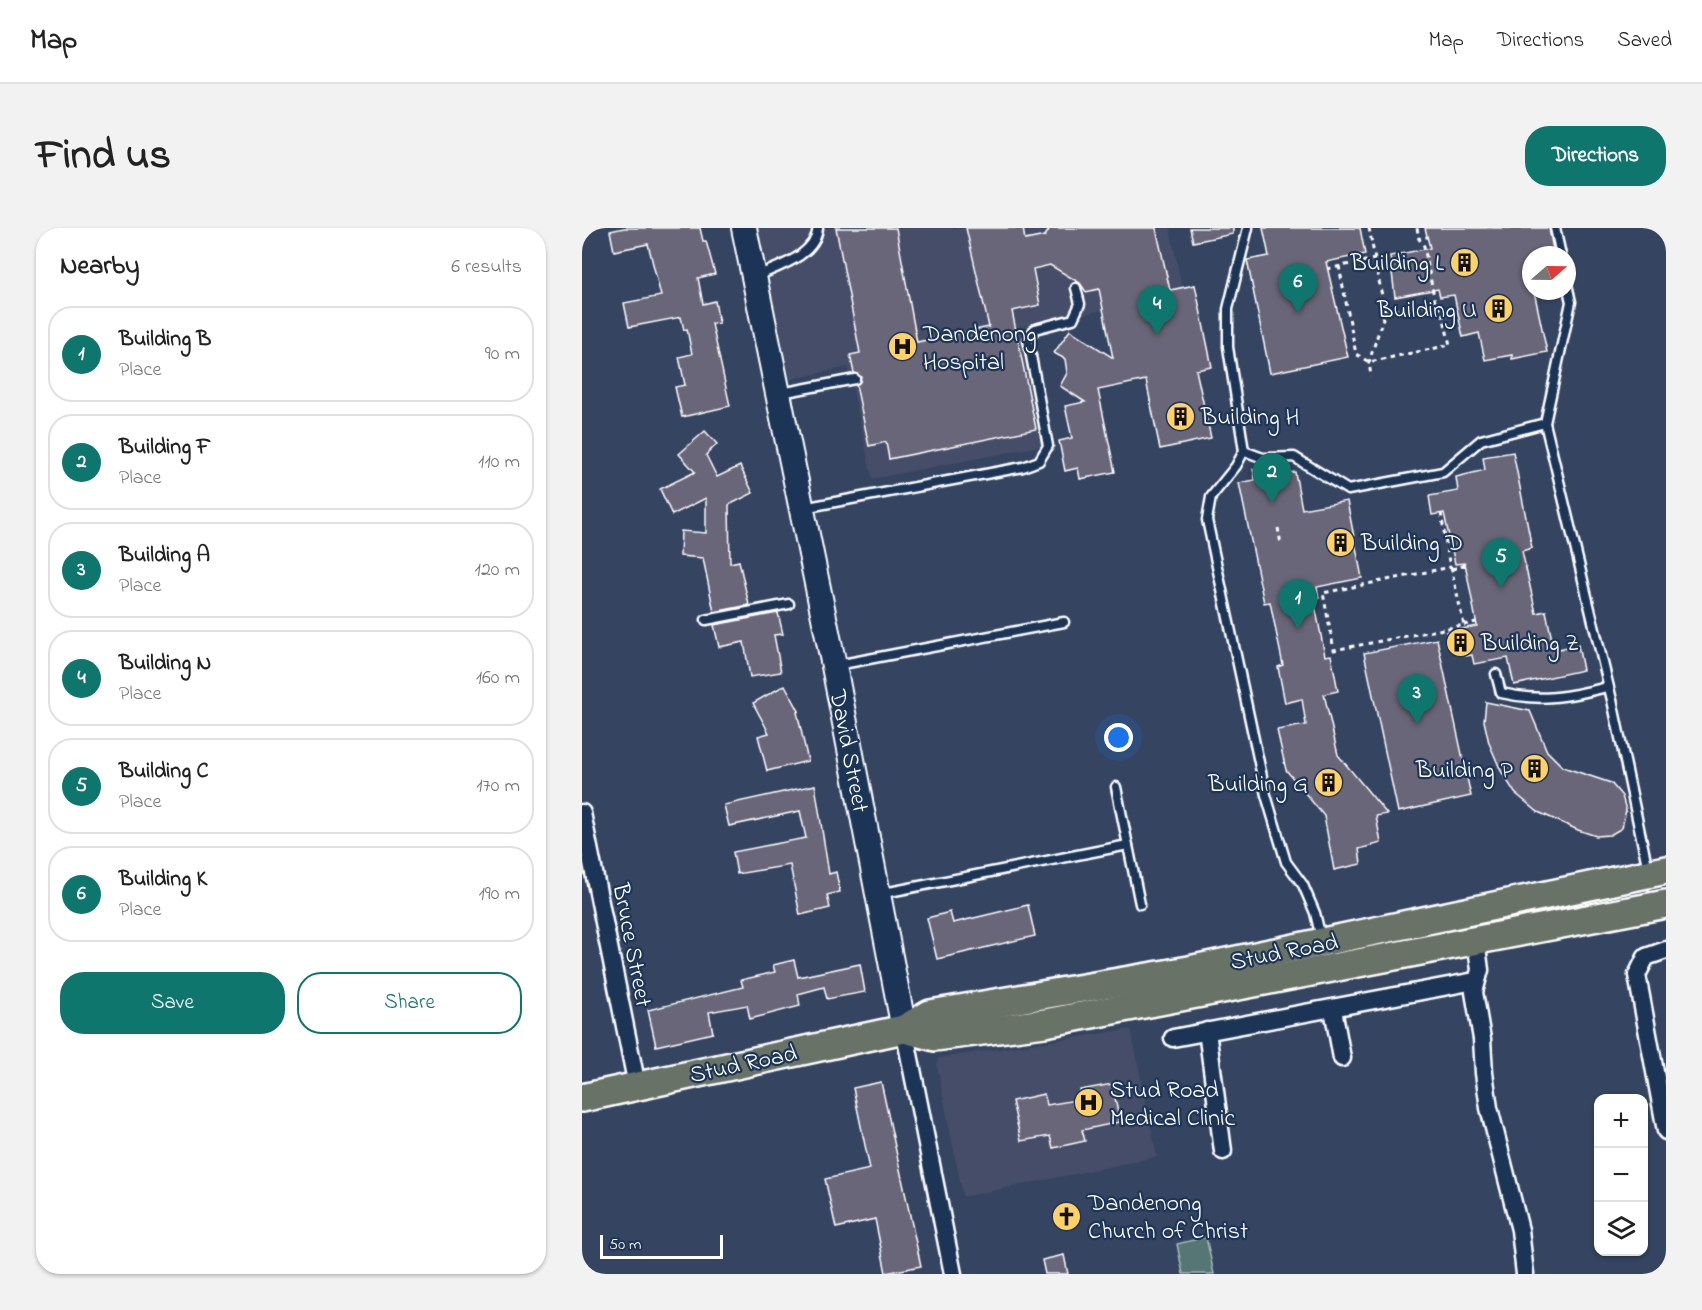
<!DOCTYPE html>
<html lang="en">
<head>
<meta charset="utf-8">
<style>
  body { margin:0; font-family:"Indie Flower",sans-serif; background:#f2f2f2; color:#222 }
  .controls { position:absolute; right:18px; bottom:18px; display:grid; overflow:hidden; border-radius:12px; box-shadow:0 2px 4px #0004 }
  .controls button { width:54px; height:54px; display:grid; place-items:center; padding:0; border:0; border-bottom:2px solid #e0e0e0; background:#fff; color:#222; font:30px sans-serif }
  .compass { position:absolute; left:940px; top:18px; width:54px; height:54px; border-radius:50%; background:#fff; box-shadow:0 2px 4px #0004; rotate:70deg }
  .scale { position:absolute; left:18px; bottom:15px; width:123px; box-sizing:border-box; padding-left:6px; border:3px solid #fff; border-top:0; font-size:16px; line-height:21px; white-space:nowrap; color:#fff; -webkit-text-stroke:4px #1d3557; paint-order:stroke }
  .you { position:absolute; left:537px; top:510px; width:21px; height:21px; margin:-15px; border:4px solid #fff; border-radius:50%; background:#1a73e8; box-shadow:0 0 0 9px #1a73e833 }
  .badge { display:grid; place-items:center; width:39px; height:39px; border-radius:50%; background:#0f766e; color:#fff; font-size:20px; font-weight:700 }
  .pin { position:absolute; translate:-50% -50px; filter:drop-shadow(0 2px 3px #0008) }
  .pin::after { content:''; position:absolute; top:32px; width:21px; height:18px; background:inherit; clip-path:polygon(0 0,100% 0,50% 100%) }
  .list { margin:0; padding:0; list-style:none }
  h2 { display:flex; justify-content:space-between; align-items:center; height:78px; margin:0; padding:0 24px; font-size:26px }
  h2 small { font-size:20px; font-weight:400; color:#767676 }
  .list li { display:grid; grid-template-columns:39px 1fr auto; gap:18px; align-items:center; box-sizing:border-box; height:96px; margin:0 12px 12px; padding:0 12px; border:2px solid #e0e0e0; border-radius:24px }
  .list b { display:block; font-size:22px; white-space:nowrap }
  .list p { margin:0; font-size:20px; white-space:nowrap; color:#767676 }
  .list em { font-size:20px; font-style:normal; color:#767676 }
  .actions { display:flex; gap:12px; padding:18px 24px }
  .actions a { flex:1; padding:14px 0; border:2px solid #0f766e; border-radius:24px; text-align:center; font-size:21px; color:#0f766e }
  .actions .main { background:#0f766e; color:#fff }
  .icon { flex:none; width:33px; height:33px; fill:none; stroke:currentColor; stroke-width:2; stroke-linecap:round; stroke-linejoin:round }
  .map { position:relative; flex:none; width:1084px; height:1046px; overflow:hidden; border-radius:24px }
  header { display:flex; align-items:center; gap:36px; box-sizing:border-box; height:84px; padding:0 30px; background:#fff; border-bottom:2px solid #e0e0e0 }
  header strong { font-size:28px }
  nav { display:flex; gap:33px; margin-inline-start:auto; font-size:21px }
  .intro { display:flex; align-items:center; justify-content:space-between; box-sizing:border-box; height:144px; padding:0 36px }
  h1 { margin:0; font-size:42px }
  .button { padding:15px 27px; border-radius:24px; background:#0f766e; color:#fff; font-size:21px; font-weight:700 }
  main { display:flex; gap:36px; padding:0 36px }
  aside { flex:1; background:#fff; border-radius:24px; box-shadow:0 2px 4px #0004 }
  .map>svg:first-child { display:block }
  .built { fill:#444e68 }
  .garden { fill:#557675; stroke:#aababa; stroke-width:1.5 }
  .building { fill:#6b6679; stroke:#fff; stroke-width:1.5 }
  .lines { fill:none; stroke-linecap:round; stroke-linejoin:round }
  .service-casing { stroke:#fff; stroke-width:13 }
  .minor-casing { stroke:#fff; stroke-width:21 }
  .secondary-casing { stroke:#fff; stroke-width:28 }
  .trunk-casing { stroke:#fff; stroke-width:32 }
  .path { stroke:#fff; stroke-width:3; stroke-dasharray:4.5 4.5; stroke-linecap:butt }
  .service { stroke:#1d3557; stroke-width:8 }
  .minor { stroke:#1d3557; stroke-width:16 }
  .secondary { stroke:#1d3557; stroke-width:24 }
  .trunk { stroke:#697266; stroke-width:27 }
  .labels { text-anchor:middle; stroke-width:4.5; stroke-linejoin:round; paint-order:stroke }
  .poi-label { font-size:24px; fill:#fff; stroke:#1d3557; text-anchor:start }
  .street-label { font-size:24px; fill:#fff; stroke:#1d3557 }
</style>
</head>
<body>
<header>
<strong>Map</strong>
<nav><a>Map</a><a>Directions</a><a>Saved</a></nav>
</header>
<div class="intro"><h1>Find us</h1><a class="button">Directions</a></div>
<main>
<aside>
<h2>Nearby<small>6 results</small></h2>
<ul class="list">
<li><span class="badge">1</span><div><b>Building B</b><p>Place</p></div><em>90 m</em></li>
<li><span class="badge">2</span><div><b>Building F</b><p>Place</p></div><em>110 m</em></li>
<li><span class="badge">3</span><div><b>Building A</b><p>Place</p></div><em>120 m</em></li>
<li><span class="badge">4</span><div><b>Building N</b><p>Place</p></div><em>160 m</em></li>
<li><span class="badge">5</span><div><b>Building C</b><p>Place</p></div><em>170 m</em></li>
<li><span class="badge">6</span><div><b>Building K</b><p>Place</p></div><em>190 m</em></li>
</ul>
<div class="actions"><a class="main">Save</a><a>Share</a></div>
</aside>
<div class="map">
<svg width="1084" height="1046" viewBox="0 0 1084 1046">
  <rect width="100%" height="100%" fill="#344461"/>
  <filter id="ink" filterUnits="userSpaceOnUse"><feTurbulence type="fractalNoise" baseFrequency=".0167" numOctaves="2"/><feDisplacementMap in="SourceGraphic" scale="12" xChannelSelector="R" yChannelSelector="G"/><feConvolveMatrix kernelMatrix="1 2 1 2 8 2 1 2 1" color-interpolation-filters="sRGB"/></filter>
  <g filter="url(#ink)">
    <g class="built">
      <path d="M 175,0 L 588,0 L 601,65 L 438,100 L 459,218 L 290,251 L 266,139 L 206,152 Z"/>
      <path d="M 549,801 L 575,929 L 381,969 L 355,838 L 356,830 Z"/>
    </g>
    <path class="garden" d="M 624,1009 L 632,1046 L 601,1046 L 595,1016 Z"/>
    <g class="building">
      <path d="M 42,0 L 118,0 L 121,13 L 124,13 L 133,46 L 116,50 L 121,76 L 133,73 L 137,95 L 130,96 L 148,178 L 100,189 L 93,159 L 103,157 L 97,129 L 110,126 L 105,101 L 102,102 L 99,89 L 47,99 L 42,75 L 79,68 L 66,16 L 32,23 L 28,3 Z"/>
      <path d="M 254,0 L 314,0 L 335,114 L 407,99 L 384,0 L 441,0 L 443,12 L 463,8 L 468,0 L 574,0 L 588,62 L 613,57 L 630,139 L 614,142 L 629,210 L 578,221 L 564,152 L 516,162 L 533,244 L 498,251 L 496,240 L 483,243 L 477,213 L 490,210 L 483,178 L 503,174 L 478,158 L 485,145 L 483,131 L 472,125 L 488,102 L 531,130 L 517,61 L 504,64 L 498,55 L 468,37 L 451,41 L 458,77 L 430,83 L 454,201 L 307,231 L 304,214 L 287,218 L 274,157 L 279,149 L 272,145 L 268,127 L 278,125 Z"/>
      <path d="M 608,0 L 651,0 L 651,6 L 611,14 Z"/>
      <path d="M 681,0 L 778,0 L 783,26 L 744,34 L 766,129 L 688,145 L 665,32 L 687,28 Z"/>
      <path d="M 843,0 L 967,0 L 972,27 L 949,27 L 949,63 L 952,63 L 965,124 L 930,131 L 930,127 L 903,132 L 897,105 L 881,109 L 872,67 L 858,69 L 856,61 L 813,69 L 808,28 L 848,20 Z"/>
      <path d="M 123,203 L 135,216 L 124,227 L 135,249 L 158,238 L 171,265 L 147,277 L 148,335 L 157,333 L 167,377 L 132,384 L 121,330 L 98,328 L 99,303 L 124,305 L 124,270 L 90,287 L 78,261 L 113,244 L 97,226 Z"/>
      <path d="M 931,224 L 950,320 L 940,323 L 954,385 L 964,383 L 972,422 L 996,417 L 1001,442 L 932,457 L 926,430 L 892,436 L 890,427 L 884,428 L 864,404 L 895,398 L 883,335 L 873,336 L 862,285 L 850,287 L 847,268 L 876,263 L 874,249 L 903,242 L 901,229 Z"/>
      <path d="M 698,237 L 699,246 L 713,244 L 720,281 L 765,273 L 780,350 L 735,359 L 737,370 L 732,372 L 743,428 L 749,427 L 756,463 L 742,466 L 756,527 L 805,586 L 794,588 L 799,615 L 777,621 L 779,636 L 752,642 L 742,588 L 704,542 L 695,502 L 724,497 L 720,471 L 703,475 L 696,439 L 701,437 L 688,374 L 682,375 L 657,255 L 673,252 L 671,241 Z"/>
      <path d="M 196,385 L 201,406 L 192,407 L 199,444 L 168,449 L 162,414 L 137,419 L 132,397 Z"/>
      <path d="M 855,411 L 889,568 L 816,584 L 782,425 Z"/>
      <path d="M 203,457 L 217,483 L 215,484 L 226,533 L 185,543 L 176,508 L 187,505 L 171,475 Z"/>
      <path d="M 904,474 L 948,483 L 965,523 L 981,539 L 1029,555 L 1040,568 L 1044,582 L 1040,600 L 1028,607 L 1014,608 L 996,602 L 956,584 L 933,565 L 919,543 L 907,515 L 902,493 Z"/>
      <path d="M 233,557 L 247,646 L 254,644 L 258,664 L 245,667 L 248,680 L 218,687 L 208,637 L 155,646 L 151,624 L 224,610 L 218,583 L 147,598 L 142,577 Z"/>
      <path d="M 446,677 L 453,708 L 355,731 L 345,690 L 368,684 L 371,695 Z"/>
      <path d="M 212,732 L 216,749 L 278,736 L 283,764 L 245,771 L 242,759 L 216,766 L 218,778 L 168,791 L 165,777 L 127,784 L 131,805 L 74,818 L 66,782 L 161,759 L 159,752 L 193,744 L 191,737 Z"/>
      <path d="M 299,854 L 339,1038 L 304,1045 L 293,991 L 254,1000 L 243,951 L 288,941 L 271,860 Z"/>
      <path d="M 530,856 L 538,894 L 500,902 L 503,913 L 471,920 L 468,908 L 439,913 L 430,873 L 462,866 L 465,877 L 500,871 L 498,862 Z"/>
      <path d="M 482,1027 L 486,1046 L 463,1046 L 460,1032 Z"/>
    </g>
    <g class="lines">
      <defs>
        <g id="service">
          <path d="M 666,0 L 646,81 L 646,119 L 662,223 L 654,238 L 629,269 L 625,292 L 684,567 L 704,634 L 721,657 L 733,685 L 739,710"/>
          <path d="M 973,0 L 979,27"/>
          <path d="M 175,48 C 197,38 233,28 236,0"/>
          <path d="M 985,56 L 989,74 L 963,195 L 1030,472 L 1066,642"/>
          <path d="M 199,165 L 273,151"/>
          <path d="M 662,223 L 681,230 L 712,229 L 766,262 L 861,244 L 899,212 L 963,195"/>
          <path d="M 221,280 L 441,239 L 457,233 L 466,218 L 446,112 L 453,101 L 491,91 L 498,76 L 494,60"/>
          <path d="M 124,392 L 207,376"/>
          <path d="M 255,437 L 482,394"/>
          <path d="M 914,446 L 919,465 C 958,474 986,469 1025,459"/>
          <path d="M 534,559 L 558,676"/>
          <path d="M 297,666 L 546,617"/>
        </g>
        <g id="minor">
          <path d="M 0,585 L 55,858"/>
          <path d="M 894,712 L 898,742 L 892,764 L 900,811 L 902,845 L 907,880 L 938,1002 L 943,1046"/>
          <path d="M 1084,722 L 1064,729 L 1055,747 L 1084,903"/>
          <path d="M 751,781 L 760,830"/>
          <path d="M 322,801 L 371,1046"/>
          <path d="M 625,803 L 641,923"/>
          <path d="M 591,810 L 893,753"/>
        </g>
        <path id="secondary" d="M 162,0 L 252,438 L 322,801"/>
        <g id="trunk">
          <path d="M 322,801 L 353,809 L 463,795 L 1084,676"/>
          <path d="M 0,870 L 322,801 L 348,786 L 607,742 L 1084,642"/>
        </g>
      </defs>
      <use href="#service" class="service-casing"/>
      <use href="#minor" class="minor-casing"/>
      <use href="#secondary" class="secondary-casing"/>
      <use href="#trunk" class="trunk-casing"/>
      <g class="path">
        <path d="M 787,0 L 803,84 L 787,134 L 789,149"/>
        <path d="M 835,0 L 837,11"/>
        <path d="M 757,38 L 774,126 L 787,134 L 868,117 L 861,87 L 853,74 L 842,18 L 837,11 L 845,9"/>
        <path d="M 745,41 L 793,31"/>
        <path d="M 796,45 L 810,41"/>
        <path d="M 803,84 L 853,74"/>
        <path d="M 861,87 L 876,84"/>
        <path d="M 859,285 L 868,340"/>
        <path d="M 696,300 L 699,316"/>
        <path d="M 869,339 L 882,397 L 752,422 L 741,365 Z"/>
        <path d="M 870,341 L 884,337"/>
        <path d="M 882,397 L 894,394"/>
      </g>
      <use href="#service" class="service"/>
      <use href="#minor" class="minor"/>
      <use href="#secondary" class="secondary"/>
      <use href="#trunk" class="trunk"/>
    </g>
  </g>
  <defs>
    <symbol id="building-disc" viewBox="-11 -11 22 22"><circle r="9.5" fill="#ffd166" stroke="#1d3557"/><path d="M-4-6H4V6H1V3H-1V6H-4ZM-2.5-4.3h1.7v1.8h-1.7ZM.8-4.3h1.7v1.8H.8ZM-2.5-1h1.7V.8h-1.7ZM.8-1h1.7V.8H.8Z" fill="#111"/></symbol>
    <symbol id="hospital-disc" viewBox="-11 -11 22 22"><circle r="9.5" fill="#ffd166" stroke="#1d3557"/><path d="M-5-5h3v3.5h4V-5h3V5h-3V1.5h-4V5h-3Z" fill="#111"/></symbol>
    <symbol id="church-disc" viewBox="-11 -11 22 22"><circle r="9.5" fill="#ffd166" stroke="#1d3557"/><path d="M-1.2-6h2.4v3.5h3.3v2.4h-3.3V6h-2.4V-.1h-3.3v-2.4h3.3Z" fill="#111"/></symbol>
  </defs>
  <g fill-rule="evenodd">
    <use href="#building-disc" x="866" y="18" width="33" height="33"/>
    <use href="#building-disc" x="900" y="64" width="33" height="33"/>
    <use href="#hospital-disc" x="304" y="102" width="33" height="33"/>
    <use href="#building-disc" x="582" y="172" width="33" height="33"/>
    <use href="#building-disc" x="742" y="298" width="33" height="33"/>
    <use href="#building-disc" x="862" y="398" width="33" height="33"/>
    <use href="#building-disc" x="936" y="524" width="33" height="33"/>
    <use href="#building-disc" x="730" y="538" width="33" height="33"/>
    <use href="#hospital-disc" x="490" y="858" width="33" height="33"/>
    <use href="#church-disc" x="468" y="972" width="33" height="33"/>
  </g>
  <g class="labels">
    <g class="poi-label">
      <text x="862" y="42" text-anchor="end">Building L</text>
      <text x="895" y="89" text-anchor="end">Building U</text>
      <text x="341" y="113">Dandenong<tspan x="341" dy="28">Hospital</tspan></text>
      <text x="619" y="196">Building H</text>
      <text x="779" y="322">Building D</text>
      <text x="899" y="422">Building Z</text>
      <text x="931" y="549" text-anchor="end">Building P</text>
      <text x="726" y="563" text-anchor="end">Building G</text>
      <text x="528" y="869">Stud Road<tspan x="528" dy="28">Medical Clinic</tspan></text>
      <text x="506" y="982">Dandenong<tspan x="506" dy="28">Church of Christ</tspan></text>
    </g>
    <g class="street-label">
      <text transform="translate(268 523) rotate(79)" y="8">David Street</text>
      <text transform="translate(51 717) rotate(79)" y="8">Bruce Street</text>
      <text transform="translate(702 723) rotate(-11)" y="8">Stud Road</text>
      <text transform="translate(161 835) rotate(-12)" y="8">Stud Road</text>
    </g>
  </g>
</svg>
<div class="controls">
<button>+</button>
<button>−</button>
<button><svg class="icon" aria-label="layers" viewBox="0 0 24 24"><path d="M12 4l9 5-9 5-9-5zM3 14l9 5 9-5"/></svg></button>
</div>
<svg class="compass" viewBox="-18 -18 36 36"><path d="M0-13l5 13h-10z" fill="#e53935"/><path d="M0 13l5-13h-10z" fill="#767676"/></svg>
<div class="scale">50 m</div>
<div class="you"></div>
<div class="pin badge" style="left:716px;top:401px">1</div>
<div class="pin badge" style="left:690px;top:275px">2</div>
<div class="pin badge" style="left:835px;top:496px">3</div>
<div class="pin badge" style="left:575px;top:107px">4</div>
<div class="pin badge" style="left:919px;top:360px">5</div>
<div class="pin badge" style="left:716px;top:85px">6</div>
</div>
</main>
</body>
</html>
